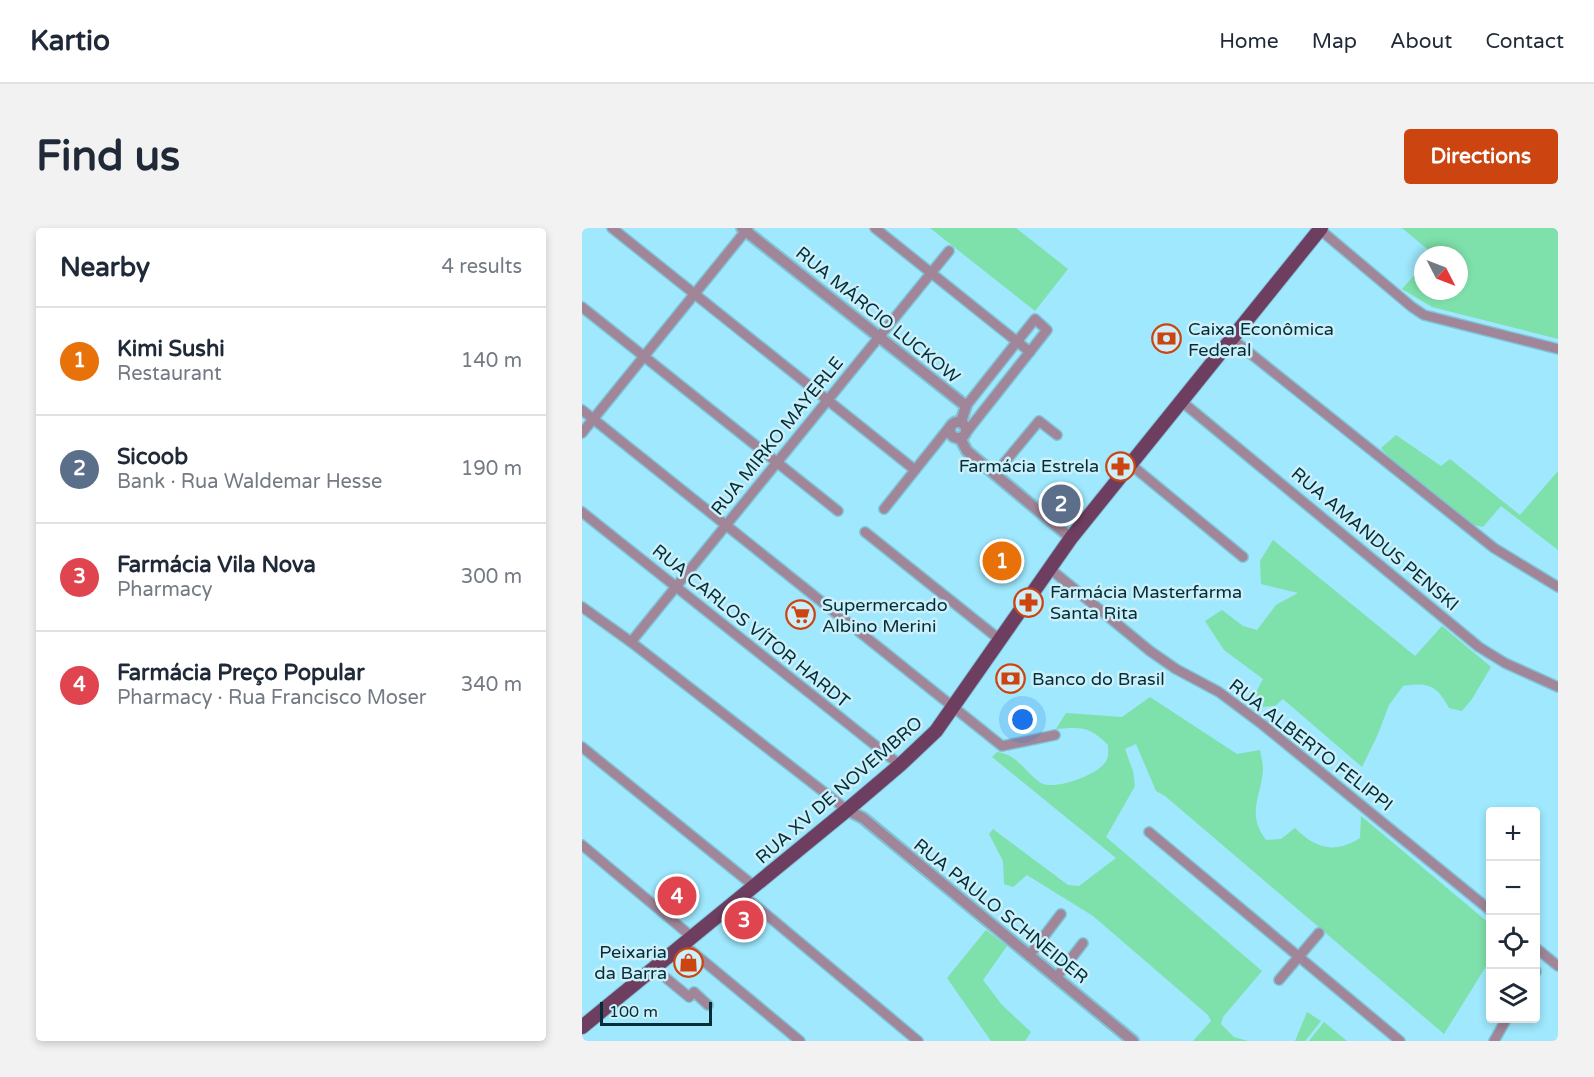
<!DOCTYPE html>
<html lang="en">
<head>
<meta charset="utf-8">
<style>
  body { margin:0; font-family:"Varela Round",sans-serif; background:#f2f2f3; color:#1f2937 }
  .controls { position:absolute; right:18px; bottom:18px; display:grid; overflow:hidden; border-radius:6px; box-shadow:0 3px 9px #0003 }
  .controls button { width:54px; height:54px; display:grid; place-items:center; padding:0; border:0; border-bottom:2px solid #e0e1e3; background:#fff; color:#1f2937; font:30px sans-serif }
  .compass { position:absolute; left:832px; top:18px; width:54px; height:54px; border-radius:50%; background:#fff; box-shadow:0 3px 9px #0003; rotate:132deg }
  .scale { position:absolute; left:18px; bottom:15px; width:112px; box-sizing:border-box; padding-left:6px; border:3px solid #022e38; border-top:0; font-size:16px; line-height:21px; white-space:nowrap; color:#022e38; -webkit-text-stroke:4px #cceff9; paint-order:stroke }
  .you { position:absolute; left:441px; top:492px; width:21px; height:21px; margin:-15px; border:4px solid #fff; border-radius:50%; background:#1a73e8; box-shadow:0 0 0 9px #1a73e833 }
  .badge { display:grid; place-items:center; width:39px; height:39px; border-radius:50%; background:#cc4510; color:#fff; font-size:20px; font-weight:700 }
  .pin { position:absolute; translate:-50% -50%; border:3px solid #fff; box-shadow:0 2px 6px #0006 }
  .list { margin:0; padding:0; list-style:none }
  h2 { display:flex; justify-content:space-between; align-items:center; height:78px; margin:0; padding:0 24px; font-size:26px }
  h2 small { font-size:20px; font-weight:400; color:#747a83 }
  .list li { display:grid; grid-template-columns:39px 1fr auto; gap:18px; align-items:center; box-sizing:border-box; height:108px; padding:0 24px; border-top:2px solid #e0e1e3 }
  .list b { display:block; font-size:22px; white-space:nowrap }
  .list p { margin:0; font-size:20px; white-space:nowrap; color:#747a83 }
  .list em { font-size:20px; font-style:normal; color:#747a83 }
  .icon { flex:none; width:33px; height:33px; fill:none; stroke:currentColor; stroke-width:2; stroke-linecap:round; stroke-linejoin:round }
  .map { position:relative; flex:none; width:976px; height:813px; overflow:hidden; border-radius:6px }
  header { display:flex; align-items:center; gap:36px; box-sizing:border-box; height:84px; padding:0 30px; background:#fff; border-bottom:2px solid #e0e1e3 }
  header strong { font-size:28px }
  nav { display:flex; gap:33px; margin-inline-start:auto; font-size:21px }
  .intro { display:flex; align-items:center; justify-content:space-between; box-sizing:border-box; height:144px; padding:0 36px }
  h1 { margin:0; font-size:42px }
  .button { padding:15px 27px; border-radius:6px; background:#cc4510; color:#fff; font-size:21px; font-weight:700 }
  main { display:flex; gap:36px; padding:0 36px }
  aside { flex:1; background:#fff; border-radius:6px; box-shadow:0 3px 9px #0003 }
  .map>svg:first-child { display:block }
  .green { fill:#7ee0aa }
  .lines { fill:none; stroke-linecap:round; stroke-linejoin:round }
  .minor-casing { stroke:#80c3d6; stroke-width:12 }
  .tertiary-casing { stroke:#80c3d6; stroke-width:14 }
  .primary-casing { stroke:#80c3d6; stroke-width:16 }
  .minor { stroke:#a18598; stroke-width:9 }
  .tertiary { stroke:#a18598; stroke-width:10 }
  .primary { stroke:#6e3e60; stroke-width:14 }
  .labels { text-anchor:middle; stroke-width:5; stroke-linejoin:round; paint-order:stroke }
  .street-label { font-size:18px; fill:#022e38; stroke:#cceff9 }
  .poi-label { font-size:18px; fill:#022e38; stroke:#cceff9; text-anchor:start }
</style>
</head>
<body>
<header>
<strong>Kartio</strong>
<nav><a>Home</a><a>Map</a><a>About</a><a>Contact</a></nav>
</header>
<div class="intro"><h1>Find us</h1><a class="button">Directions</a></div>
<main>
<aside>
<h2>Nearby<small>4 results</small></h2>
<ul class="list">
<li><span class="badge" style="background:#e8710a">1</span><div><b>Kimi Sushi</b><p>Restaurant</p></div><em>140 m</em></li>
<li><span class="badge" style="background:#5c6f8a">2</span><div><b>Sicoob</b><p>Bank · Rua Waldemar Hesse</p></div><em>190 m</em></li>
<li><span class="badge" style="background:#e0444e">3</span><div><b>Farmácia Vila Nova</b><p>Pharmacy</p></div><em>300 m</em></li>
<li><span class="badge" style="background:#e0444e">4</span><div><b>Farmácia Preço Popular</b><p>Pharmacy · Rua Francisco Moser</p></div><em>340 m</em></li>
</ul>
</aside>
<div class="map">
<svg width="976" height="813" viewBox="0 0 976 813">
  <rect width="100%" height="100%" fill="#9fe8fd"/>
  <g class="green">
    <path d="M 348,0 L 434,0 L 486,41 L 453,83 Z"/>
    <path d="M 820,0 L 976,0 L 976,111 L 850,79 L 820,61 L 841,37 L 841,63 L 877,63 L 877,27 L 849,27 L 850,25 Z"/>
    <path d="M 814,207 L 859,238 L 868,231 L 938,287 L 976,243 L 976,322 L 919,278 L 901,299 L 892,297 L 808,231 L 799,220 Z"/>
    <path d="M 691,312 L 833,428 L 860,398 L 909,439 L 890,471 L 880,483 L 867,480 C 855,457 846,454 821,458 L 807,477 L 796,506 L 780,539 L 701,471 L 693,478 L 678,479 L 673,466 L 681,451 L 642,422 L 623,393 L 640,382 L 661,398 L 675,402 L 694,377 L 716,365 L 679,356 L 678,333 Z"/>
    <path d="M 568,469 L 655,526 L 678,522 C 679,528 681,535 681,542 C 679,570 664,585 684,612 L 699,611 L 713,600 C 734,621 753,626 778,610 L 779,588 L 908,696 L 908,732 L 862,806 L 583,568 L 574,563 L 554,516 L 543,521 L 551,543 L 553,558 L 524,609 L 680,743 L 641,789 L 639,796 L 652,809 L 666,813 L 611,813 L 629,793 L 626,787 L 511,688 L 445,647 L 431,659 L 422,656 L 421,633 L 407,606 L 411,601 L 486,657 L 497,658 L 534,630 L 410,529 L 415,524 C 437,527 442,544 459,555 C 473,563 520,546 525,531 C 527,527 526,521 526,517 C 507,498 500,499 474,501 L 484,485 L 540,489 Z"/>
    <path d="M 404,702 L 425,718 L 401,752 L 420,777 L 449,804 L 443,813 L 409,813 L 365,750 Z"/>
    <path d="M 725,784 L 739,793 L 723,813 L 713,813 Z"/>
    <path d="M 742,794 L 765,813 L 727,813 Z"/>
  </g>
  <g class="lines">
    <defs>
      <g id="minor">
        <path d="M 30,0 L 333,242"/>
        <path d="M 293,0 L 448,124"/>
        <path d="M 736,0 L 830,79 L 842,87 L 976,121"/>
        <path d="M 0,79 L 256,283"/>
        <path d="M 649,110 L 912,320 L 976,359"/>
        <path d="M 599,173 L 897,419 L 923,435 L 976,459"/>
        <path d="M 0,182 L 420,518 L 473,507"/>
        <path d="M 0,205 L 166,0"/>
        <path d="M 383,206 L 465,102 L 453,91 L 384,178"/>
        <path d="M 548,236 L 661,329"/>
        <path d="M 413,246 L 457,193 L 475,207"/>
        <path d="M 302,281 L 369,197"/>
        <path d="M 0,284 L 318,537"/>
        <path d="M 283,304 L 417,411"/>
        <path d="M 467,340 L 568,423 L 594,441 L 637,464 L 681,497 L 909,683"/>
        <path d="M 0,379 L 49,414 L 265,582"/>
        <path d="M 49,414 L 367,23"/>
        <path d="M 0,519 L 172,658"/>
        <path d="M 567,604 L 818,813"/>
        <path d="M 0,617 L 110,709"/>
        <path d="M 161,667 L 336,813"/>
        <path d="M 101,716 L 218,813"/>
        <path d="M 954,720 L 976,738"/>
        <path d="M 447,728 L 479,686"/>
        <path d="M 72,740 L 107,769 L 112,764 L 126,777"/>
        <path d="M 954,744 L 954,743"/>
        <path d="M 474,750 L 501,715"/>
        <path d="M 697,752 L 737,705"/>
        <path d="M 912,813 L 925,790"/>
      </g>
      <g id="tertiary">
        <path d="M 160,0 L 384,178 L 379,194"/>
        <circle cx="376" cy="202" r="8"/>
        <path d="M 378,210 L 385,223 L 489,310"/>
        <path d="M 265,582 L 281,590 L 551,813"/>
      </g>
      <path id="primary" d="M 0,799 L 265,582 L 318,537 L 354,503 L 489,310 L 739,0"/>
    </defs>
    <use href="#minor" class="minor-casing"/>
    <use href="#tertiary" class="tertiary-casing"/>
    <use href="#primary" class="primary-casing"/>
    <use href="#minor" class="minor"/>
    <use href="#tertiary" class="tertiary"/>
    <use href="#primary" class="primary"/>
  </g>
  <defs>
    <symbol id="bank-ring" viewBox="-11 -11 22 22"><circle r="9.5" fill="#cceff9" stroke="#cc4510" stroke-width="1.5"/><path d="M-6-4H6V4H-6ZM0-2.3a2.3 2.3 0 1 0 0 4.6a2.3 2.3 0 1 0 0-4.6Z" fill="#cc4510"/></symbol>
    <symbol id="pharmacy-ring" viewBox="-11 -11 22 22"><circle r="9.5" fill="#cceff9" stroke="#cc4510" stroke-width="1.5"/><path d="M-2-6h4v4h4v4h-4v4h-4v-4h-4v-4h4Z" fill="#cc4510"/></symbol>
    <symbol id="supermarket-ring" viewBox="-11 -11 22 22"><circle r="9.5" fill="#cceff9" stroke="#cc4510" stroke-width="1.5"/><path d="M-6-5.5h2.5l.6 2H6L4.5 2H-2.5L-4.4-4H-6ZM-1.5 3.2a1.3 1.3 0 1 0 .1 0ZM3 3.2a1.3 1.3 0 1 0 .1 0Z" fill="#cc4510"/></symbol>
    <symbol id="shop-ring" viewBox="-11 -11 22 22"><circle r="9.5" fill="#cceff9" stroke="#cc4510" stroke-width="1.5"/><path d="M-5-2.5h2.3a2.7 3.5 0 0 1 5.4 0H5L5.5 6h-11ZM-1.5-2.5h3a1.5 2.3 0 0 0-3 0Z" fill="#cc4510"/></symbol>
  </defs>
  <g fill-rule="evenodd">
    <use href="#bank-ring" x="568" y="94" width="33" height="33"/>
    <use href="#pharmacy-ring" x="522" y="222" width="33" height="33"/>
    <use href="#pharmacy-ring" x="430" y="358" width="33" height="33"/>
    <use href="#supermarket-ring" x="202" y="370" width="33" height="33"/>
    <use href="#bank-ring" x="412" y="434" width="33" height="33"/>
    <use href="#shop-ring" x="90" y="718" width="33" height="33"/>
  </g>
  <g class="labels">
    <g class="street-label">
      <text transform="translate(296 87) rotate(39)" y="6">RUA MÁRCIO LUCKOW</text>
      <text transform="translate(195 208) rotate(-51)" y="6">RUA MIRKO MAYERLE</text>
      <text transform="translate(793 311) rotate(40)" y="6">RUA AMANDUS PENSKI</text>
      <text transform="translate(169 398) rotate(39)" y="6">RUA CARLOS VÍTOR HARDT</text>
      <text transform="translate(729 517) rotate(38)" y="6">RUA ALBERTO FELIPPI</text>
      <text transform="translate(257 562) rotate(-41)" y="6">RUA XV DE NOVEMBRO</text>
      <text transform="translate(419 683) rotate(39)" y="6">RUA PAULO SCHNEIDER</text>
    </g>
    <g class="poi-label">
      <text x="606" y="107">Caixa Econômica<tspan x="606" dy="21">Federal</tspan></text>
      <text x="517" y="244" text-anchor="end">Farmácia Estrela</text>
      <text x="468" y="370">Farmácia Masterfarma<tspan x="468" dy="21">Santa Rita</tspan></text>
      <text x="240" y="383">Supermercado<tspan x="240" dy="21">Albino Merini</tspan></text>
      <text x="450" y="457">Banco do Brasil</text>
      <text x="85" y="730" text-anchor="end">Peixaria<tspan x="85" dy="21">da Barra</tspan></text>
    </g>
  </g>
</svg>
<div class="controls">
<button>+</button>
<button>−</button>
<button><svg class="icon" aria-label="locate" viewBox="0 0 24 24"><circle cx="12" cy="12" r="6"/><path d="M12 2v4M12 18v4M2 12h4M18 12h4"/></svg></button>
<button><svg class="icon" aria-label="layers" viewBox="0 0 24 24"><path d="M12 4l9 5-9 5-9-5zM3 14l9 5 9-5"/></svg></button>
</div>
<svg class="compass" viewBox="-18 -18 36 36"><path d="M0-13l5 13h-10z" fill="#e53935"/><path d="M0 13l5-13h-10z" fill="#747a83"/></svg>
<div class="scale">100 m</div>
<div class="you"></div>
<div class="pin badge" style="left:420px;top:333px;background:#e8710a">1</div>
<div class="pin badge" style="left:479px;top:276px;background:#5c6f8a">2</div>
<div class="pin badge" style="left:162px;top:692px;background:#e0444e">3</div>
<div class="pin badge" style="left:95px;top:668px;background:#e0444e">4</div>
</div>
</main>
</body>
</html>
